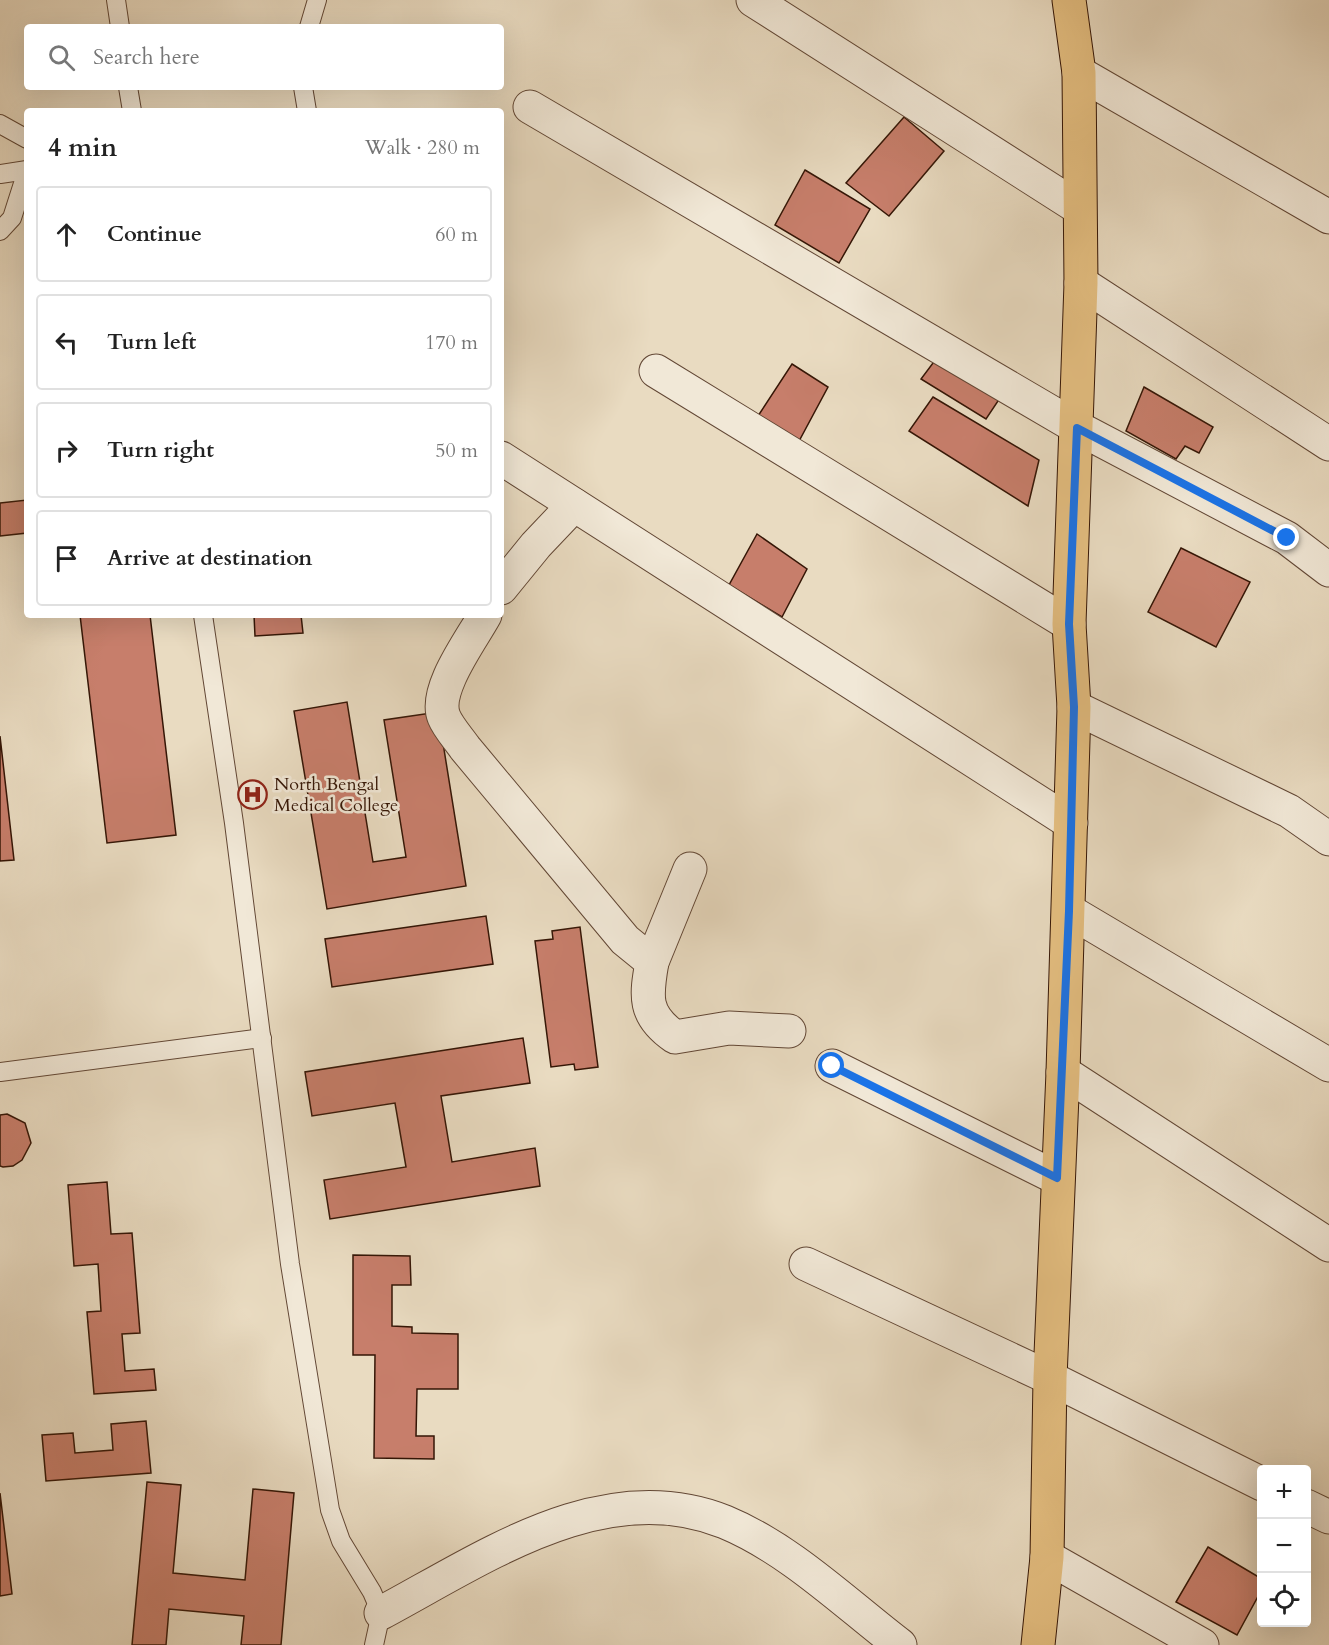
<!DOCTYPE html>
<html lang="en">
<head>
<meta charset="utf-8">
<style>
  body { margin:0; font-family:Cardo,serif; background:#f6f6f6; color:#222 }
  .controls { position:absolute; right:18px; bottom:18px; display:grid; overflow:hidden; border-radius:6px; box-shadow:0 6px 24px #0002 }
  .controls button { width:54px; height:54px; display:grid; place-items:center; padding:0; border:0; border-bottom:2px solid #e0e0e0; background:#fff; color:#222; font:30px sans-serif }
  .stop { position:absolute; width:18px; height:18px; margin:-14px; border:4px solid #1a73e8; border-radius:50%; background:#fff }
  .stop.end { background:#1a73e8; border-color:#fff; box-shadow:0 2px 6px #0008 }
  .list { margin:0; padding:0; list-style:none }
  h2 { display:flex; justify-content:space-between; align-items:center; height:78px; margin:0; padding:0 24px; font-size:26px }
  h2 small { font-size:20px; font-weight:400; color:#767676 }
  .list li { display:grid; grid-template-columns:39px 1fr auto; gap:18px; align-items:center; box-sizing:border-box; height:96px; margin:0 12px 12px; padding:0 12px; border:2px solid #e0e0e0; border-radius:6px }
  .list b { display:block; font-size:22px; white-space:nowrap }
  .list em { font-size:20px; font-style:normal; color:#767676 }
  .icon { flex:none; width:33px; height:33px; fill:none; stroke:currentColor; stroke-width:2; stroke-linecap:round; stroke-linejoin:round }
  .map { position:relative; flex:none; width:1329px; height:1645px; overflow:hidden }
  .search { position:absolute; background:#fff; box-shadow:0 6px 24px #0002; left:24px; top:24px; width:480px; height:66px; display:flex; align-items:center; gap:15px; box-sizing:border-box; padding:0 21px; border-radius:6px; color:#767676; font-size:22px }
  .panel { position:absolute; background:#fff; box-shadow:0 6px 24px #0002; left:24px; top:108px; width:480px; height:510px; border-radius:6px }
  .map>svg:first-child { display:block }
  .building { fill:#c77e6b; stroke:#351606; stroke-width:1.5 }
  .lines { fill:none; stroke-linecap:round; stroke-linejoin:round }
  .lane-casing { stroke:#624735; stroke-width:20 }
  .street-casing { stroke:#624735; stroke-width:35 }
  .primary-casing { stroke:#351606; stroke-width:35 }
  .lane { stroke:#f1e8d7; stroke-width:18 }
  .street { stroke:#f1e8d7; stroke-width:33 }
  .primary { stroke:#e4be80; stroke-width:33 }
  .route { stroke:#1a73e8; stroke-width:8 }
  .labels { text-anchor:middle; stroke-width:5; stroke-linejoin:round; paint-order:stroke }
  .poi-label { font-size:18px; fill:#351606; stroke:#f1e8d7; text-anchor:start }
</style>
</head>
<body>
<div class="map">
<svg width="1329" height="1645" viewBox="0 0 1329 1645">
  <rect width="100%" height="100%" fill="#e9dbc1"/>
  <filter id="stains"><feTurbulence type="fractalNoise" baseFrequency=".00333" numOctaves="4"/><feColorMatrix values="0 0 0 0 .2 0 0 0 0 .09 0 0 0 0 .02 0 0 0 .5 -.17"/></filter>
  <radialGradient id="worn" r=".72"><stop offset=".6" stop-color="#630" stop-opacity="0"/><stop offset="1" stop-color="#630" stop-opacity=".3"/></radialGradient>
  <g class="building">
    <path d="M 904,117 L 944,151 L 889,216 L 846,183 Z"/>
    <path d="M 805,170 L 870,209 L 839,263 L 775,225 Z"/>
    <path d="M 939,355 L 1002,395 L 986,419 L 921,379 Z"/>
    <path d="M 792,364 L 828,387 L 798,443 L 756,419 Z"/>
    <path d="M 1144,387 L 1213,427 L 1199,453 L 1185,446 L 1176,459 L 1126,431 Z"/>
    <path d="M 933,397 L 1039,460 L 1028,506 L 909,431 Z"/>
    <path d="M 27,500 L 27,533 L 0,536 L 0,503 Z"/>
    <path d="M 757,534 L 807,569 L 782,617 L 729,585 Z"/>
    <path d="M 1181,548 L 1250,582 L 1216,647 L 1148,612 Z"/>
    <path d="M 80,615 L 150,615 L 176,835 L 107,843 Z"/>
    <path d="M 254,615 L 301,615 L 303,633 L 255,636 Z"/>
    <path d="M 347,702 L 373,862 L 406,857 L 384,720 L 438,712 L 466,886 L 327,909 L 294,711 Z"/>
    <path d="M 0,736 L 14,860 L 0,861 Z"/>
    <path d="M 486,916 L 493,964 L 332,987 L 325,939 Z"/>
    <path d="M 580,927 L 598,1067 L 575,1070 L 574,1064 L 551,1067 L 535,941 L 553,939 L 552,931 Z"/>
    <path d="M 523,1038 L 530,1083 L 441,1096 L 452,1162 L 535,1148 L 540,1186 L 330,1219 L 324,1180 L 406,1167 L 395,1103 L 312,1116 L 305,1072 Z"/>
    <path d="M 7,1114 L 25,1123 L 31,1143 L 22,1160 L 13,1166 L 3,1167 L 0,1166 L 0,1115 Z"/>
    <path d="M 107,1182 L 111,1234 L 132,1233 L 140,1333 L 122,1334 L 125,1371 L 154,1369 L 156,1390 L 94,1394 L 87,1312 L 101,1311 L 98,1264 L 74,1266 L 68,1185 Z"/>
    <path d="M 353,1255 L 410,1256 L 411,1285 L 392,1285 L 392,1326 L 412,1327 L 412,1333 L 458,1334 L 458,1389 L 417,1389 L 416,1436 L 434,1436 L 434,1459 L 374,1458 L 375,1355 L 353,1355 Z"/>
    <path d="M 146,1421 L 151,1473 L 46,1481 L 42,1435 L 73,1433 L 75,1453 L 113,1450 L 111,1424 Z"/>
    <path d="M 147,1482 L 181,1485 L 173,1573 L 245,1580 L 253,1489 L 294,1493 L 281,1645 L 241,1645 L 244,1616 L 169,1609 L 166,1645 L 132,1645 Z"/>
    <path d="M 0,1493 L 12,1594 L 0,1596 Z"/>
    <path d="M 1208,1547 L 1262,1579 L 1262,1589 L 1237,1635 L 1176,1602 Z"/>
  </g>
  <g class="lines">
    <defs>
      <g id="lane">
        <path d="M 116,0 L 120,27"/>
        <path d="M 309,27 L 317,0"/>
        <path d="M 128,87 L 132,111"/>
        <path d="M 303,87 L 307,111"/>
        <path d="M 0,124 L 27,139"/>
        <path d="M 0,174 L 27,170"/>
        <path d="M 0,231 L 12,218 L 27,171"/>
        <path d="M 203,615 L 234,823 L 290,1264 L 330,1510 L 341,1541 L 372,1592 L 381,1613 L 374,1645"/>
        <path d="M 0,1072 L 262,1038"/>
      </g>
      <g id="street">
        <path d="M 753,0 L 1079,208"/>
        <path d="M 1079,73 L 1329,217"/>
        <path d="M 530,107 L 1078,428 L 1287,538 L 1329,570"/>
        <path d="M 1081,283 L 1329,444"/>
        <path d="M 656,371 L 1069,624"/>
        <path d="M 501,458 L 1071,823"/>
        <path d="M 501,588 L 536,545 L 574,505"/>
        <path d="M 485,615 C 472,639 433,690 444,717 C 448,727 458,738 465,748 L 625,940 L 652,962 C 646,996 643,1015 675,1037 L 729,1028 L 789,1031"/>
        <path d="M 1074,707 L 1289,811 L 1329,839"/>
        <path d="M 1069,911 L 1329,1065"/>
        <path d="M 652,962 L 690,869"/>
        <path d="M 832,1066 L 1057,1178"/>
        <path d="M 1063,1072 L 1329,1245"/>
        <path d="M 806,1264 L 1050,1378 L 1262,1484"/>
        <path d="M 1306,1506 L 1329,1517"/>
        <path d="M 1047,1557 L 1202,1645"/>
        <path d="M 381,1613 C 484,1558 604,1473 725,1522 C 790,1549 845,1603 900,1645"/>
      </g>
      <path id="primary" d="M 1038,1645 L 1047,1557 L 1050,1378 L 1063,1072 L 1074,707 L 1069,624 L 1081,283 L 1079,73 L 1069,0"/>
    </defs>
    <use href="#lane" class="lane-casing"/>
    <use href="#street" class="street-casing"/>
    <use href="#primary" class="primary-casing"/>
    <use href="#lane" class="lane"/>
    <use href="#street" class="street"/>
    <use href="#primary" class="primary"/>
  </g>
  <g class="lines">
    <path class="route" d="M 832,1066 L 1057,1178 L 1069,911 L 1074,707 L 1069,624 L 1077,428 L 1287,538"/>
  </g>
  <defs>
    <symbol id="hospital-ring" viewBox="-11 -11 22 22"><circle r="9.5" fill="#f1e8d7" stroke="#8f2418" stroke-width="1.5"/><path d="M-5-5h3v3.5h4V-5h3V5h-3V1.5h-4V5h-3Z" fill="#8f2418"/></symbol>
  </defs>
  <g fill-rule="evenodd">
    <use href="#hospital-ring" x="236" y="778" width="33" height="33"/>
  </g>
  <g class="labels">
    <g class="poi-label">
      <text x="274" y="790">North Bengal<tspan x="274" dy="21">Medical College</tspan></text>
    </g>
  </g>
  <rect width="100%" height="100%" filter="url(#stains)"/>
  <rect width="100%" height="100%" fill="url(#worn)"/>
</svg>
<div class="controls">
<button>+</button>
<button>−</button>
<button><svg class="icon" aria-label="locate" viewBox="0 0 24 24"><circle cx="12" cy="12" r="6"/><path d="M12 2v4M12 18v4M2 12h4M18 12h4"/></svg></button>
</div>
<div class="stop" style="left:832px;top:1066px"></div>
<div class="stop end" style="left:1287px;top:538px"></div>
<div class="search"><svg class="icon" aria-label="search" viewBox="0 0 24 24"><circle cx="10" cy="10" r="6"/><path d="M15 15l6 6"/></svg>Search here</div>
<section class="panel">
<h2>4 min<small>Walk · 280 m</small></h2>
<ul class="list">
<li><svg class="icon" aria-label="ahead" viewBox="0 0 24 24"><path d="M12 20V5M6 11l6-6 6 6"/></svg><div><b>Continue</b></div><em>60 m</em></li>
<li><svg class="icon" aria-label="left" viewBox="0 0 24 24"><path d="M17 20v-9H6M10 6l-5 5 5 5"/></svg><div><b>Turn left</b></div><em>170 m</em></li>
<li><svg class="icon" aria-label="right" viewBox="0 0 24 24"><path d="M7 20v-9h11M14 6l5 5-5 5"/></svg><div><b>Turn right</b></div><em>50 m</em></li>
<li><svg class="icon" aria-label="arrive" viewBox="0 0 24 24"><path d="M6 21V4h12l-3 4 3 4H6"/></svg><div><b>Arrive at destination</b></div></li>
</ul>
</section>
</div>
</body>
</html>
